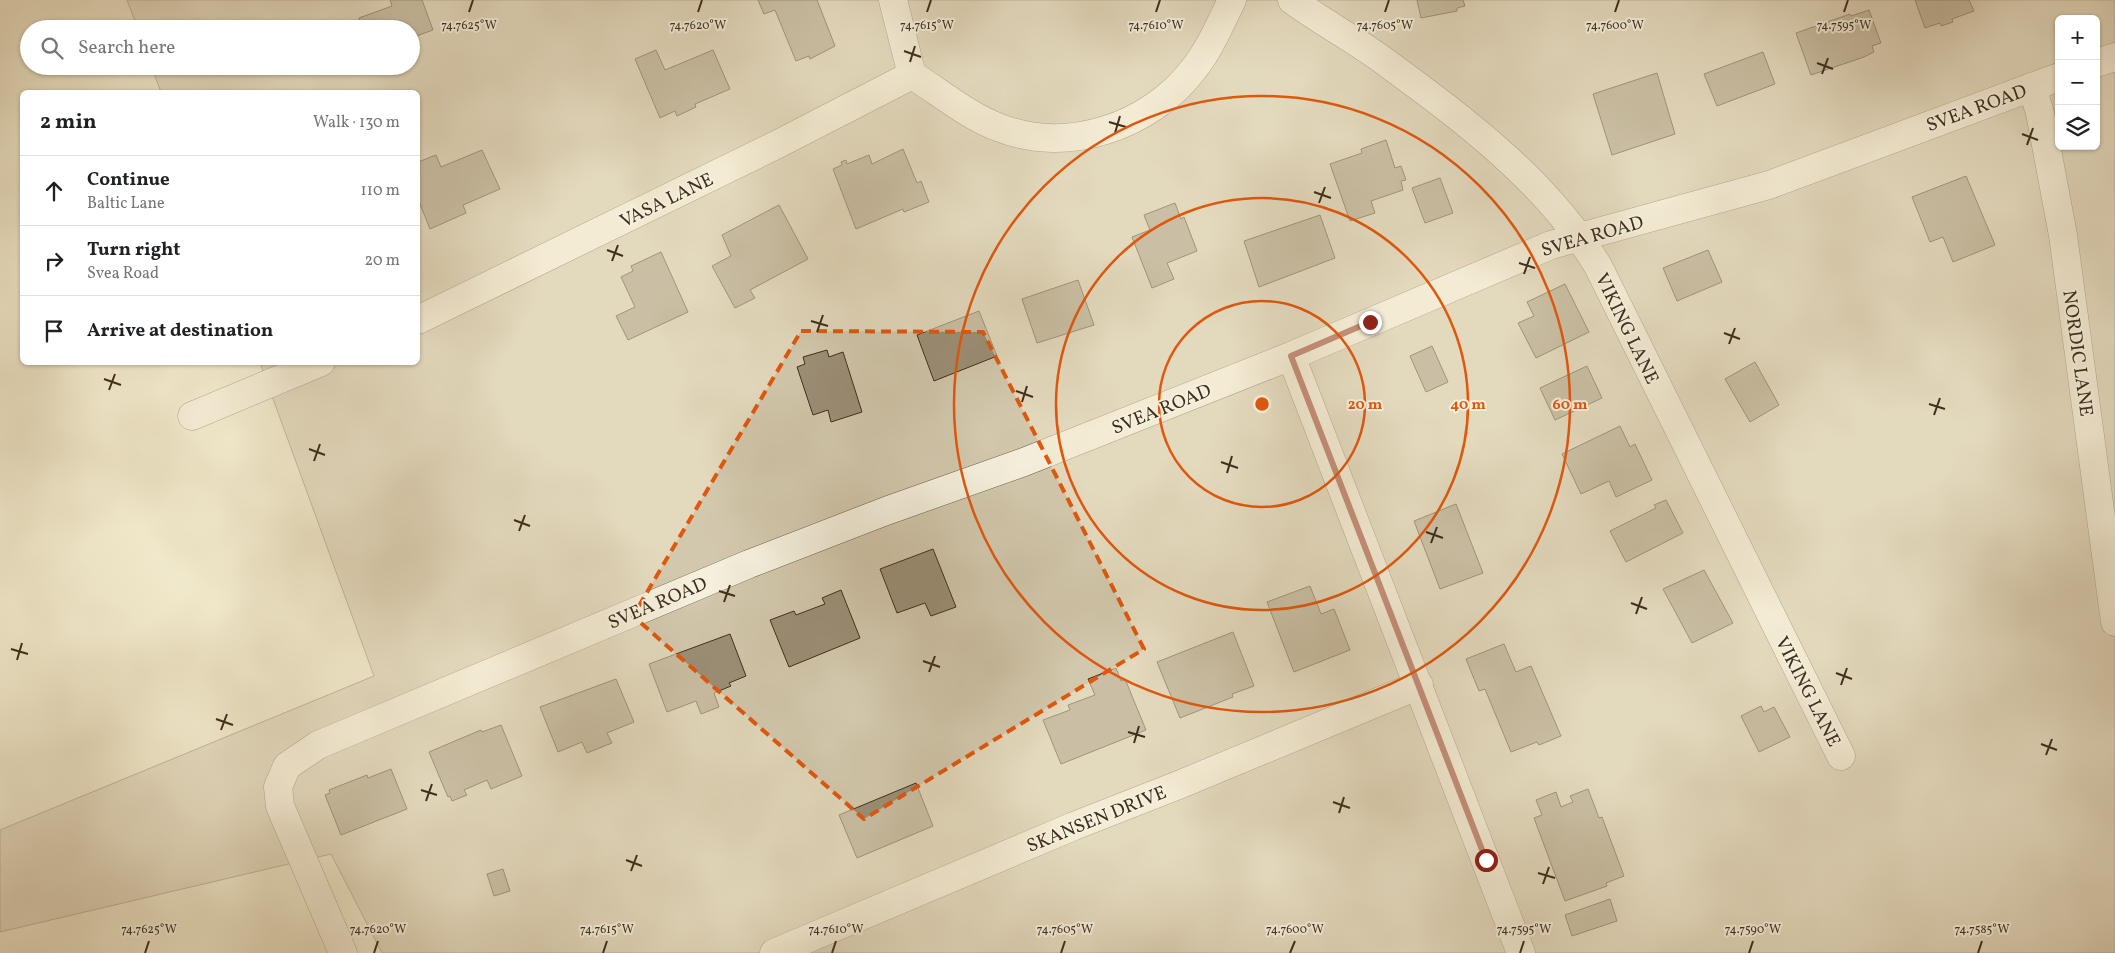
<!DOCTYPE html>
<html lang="en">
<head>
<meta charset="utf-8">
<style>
  body { margin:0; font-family:Vollkorn,serif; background:#f2f2f2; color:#202124 }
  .controls { position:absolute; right:15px; top:15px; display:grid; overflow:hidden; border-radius:8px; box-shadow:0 1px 4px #0004 }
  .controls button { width:45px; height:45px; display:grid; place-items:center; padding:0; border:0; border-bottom:1px solid #e0e0e0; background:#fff; color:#202124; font:25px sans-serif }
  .stop { position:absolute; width:15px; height:15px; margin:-11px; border:4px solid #8f2418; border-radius:50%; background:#fff }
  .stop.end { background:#8f2418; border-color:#fff; box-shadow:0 1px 5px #0008 }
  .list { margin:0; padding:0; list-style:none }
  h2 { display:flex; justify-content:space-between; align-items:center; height:65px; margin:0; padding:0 20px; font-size:21px }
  h2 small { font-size:16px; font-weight:400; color:#757577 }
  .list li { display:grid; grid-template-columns:32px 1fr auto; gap:15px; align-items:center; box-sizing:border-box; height:70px; padding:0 20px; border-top:1px solid #e0e0e0 }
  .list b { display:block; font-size:19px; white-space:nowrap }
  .list p { margin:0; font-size:16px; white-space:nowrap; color:#757577 }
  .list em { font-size:16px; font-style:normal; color:#757577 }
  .icon { flex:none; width:28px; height:28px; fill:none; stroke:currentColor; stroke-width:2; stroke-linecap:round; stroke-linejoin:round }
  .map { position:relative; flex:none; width:2115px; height:953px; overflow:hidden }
  .search { position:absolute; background:#fff; box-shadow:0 1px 4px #0004; left:20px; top:20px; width:400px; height:55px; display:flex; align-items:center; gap:12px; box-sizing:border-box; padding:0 18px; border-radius:28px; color:#757577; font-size:19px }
  .panel { position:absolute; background:#fff; box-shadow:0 1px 4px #0004; left:20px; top:90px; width:400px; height:275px; border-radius:8px }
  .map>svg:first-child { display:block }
  .green { fill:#d2c8ad; stroke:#887b64; fill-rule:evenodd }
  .building { fill:#9b8f77; stroke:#3f2e1c }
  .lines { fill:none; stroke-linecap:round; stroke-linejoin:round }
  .street-casing { stroke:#6b5c48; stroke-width:29 }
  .street { stroke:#f5f0dd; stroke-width:28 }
  .route { stroke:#8f2418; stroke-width:6 }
  .marked { fill:none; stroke:#e0570d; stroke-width:4; stroke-dasharray:10 6; stroke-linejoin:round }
  .ticks { fill:none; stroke:#3f2e1c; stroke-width:2 }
  .ring { fill:none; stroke:#e0570d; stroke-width:2.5 }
  .labels { text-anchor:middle; stroke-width:4; stroke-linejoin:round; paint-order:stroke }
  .street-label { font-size:19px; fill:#3f2e1c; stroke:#f5f0dd }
  .ticks-label { font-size:12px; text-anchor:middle; fill:#3f2e1c; stroke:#f5f0dd; stroke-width:4; stroke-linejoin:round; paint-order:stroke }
  .centre { fill:#e0570d; stroke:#f5f0dd; stroke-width:2.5 }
  .ring-label { font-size:15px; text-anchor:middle; font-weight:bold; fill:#e0570d; stroke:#f5f0dd; stroke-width:4; stroke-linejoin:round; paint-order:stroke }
</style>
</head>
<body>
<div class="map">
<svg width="2115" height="953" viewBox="0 0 2115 953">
  <rect width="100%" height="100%" fill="#f0e8cb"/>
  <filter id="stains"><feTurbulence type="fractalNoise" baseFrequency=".004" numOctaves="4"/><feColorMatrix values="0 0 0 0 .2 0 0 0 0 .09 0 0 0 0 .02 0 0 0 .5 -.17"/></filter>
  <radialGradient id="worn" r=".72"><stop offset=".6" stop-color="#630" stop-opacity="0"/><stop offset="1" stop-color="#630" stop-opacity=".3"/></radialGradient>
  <path class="green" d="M 127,0 L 2115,0 L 2115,953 L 382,953 L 331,854 L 0,932 L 0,830 L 374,676 L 260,363 L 418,362 L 418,92 L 161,92 L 151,66 L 411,66 L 411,29 L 138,29 ZM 2059,19 L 2096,19 L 2096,146 L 2059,146 Z"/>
  <g class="building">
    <path d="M 390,0 L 422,0 L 433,30 L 411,38 L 411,29 L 363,29 L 359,18 L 392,6 Z"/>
    <path d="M 758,0 L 817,0 L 835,46 L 810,59 L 809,56 L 796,61 L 775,10 L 764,14 Z"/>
    <path d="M 1417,0 L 1463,0 L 1465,6 L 1457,8 L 1457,11 L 1421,18 Z"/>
    <path d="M 1915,0 L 1969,0 L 1974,11 L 1952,19 L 1953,22 L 1941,26 L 1940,23 L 1925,28 Z"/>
    <path d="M 1869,10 L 1881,43 L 1872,46 L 1874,52 L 1864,57 L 1811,75 L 1796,33 L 1850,14 L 1851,16 Z"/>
    <path d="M 411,40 L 415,52 L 411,53 Z"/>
    <path d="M 656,50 L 665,70 L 713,50 L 730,89 L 695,104 L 696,107 L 677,116 L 675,111 L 660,118 L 635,59 Z"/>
    <path d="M 1763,52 L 1775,84 L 1717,106 L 1704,74 Z"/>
    <path d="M 1657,73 L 1675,134 L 1612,155 L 1593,94 Z"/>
    <path d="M 1386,140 L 1395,168 L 1401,166 L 1406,180 L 1401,181 L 1403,190 L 1371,201 L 1375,213 L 1350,221 L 1330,164 L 1362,153 L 1361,149 Z"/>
    <path d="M 903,149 L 917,183 L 921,181 L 929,202 L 904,212 L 903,209 L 856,229 L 833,169 L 842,165 L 841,162 L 846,160 L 847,164 L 869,155 L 872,164 Z"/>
    <path d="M 482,150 L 500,189 L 463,205 L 466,213 L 430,229 L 418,199 L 418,162 L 436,155 L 441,167 Z"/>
    <path d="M 1966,176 L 1995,245 L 1953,262 L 1943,237 L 1930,242 L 1912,197 Z"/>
    <path d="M 1440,178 L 1453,213 L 1425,223 L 1412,188 Z"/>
    <path d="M 1175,203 L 1181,219 L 1184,217 L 1197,251 L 1167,263 L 1174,279 L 1152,288 L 1132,237 L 1150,230 L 1144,215 Z"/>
    <path d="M 779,205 L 808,259 L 750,290 L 755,298 L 735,308 L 712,266 L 731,256 L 722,235 Z"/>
    <path d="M 1320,215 L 1335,258 L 1259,287 L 1244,241 Z"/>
    <path d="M 1708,250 L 1722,282 L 1677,301 L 1663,268 Z"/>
    <path d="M 661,252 L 688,312 L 628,340 L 616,316 L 635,307 L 621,277 L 633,271 L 631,266 Z"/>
    <path d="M 1078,280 L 1094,325 L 1037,343 L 1022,299 Z"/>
    <path d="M 1565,284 L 1589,332 L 1536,358 L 1518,323 L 1534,316 L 1527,302 Z"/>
    <path d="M 979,311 L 997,356 L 934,381 L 917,335 Z"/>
    <path d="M 1432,346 L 1448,382 L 1426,392 L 1410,356 Z"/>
    <path d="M 827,350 L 829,357 L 843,352 L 862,412 L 831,422 L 828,410 L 813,415 L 797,367 L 805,364 L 803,357 Z"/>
    <path d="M 1755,362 L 1779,405 L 1750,422 L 1725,379 Z"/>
    <path d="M 1587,366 L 1602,398 L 1555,420 L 1540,388 Z"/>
    <path d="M 1620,426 L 1630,447 L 1635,444 L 1652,480 L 1616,497 L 1609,481 L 1581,494 L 1562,454 Z"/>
    <path d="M 1666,500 L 1683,533 L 1626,562 L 1610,531 L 1656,508 L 1654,505 Z"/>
    <path d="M 1456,504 L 1483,573 L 1440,589 L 1414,521 Z"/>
    <path d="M 933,549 L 956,607 L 931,616 L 925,603 L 897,613 L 880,569 Z"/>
    <path d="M 1704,570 L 1733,623 L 1692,643 L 1663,589 Z"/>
    <path d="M 1310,586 L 1321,614 L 1334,609 L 1350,650 L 1294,672 L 1267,602 Z"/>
    <path d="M 841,590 L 860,638 L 789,667 L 770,620 L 794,611 L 796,615 L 825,604 L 822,598 Z"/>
    <path d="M 1233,632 L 1254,686 L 1232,694 L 1233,697 L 1180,718 L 1157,662 Z"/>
    <path d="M 730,634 L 746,676 L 729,683 L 731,686 L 714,693 L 719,707 L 701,714 L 696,701 L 667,712 L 649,664 Z"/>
    <path d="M 1504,644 L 1516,672 L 1531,666 L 1561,736 L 1539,745 L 1537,742 L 1511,752 L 1485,689 L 1479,691 L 1466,659 Z"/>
    <path d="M 1116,668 L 1121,681 L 1125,679 L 1146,730 L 1061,764 L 1043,720 L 1070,710 L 1068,705 L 1095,695 L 1088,679 Z"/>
    <path d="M 616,679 L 634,722 L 607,733 L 612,743 L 587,753 L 582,742 L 558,752 L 540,707 Z"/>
    <path d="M 1761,706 L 1764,712 L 1774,707 L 1790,737 L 1759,752 L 1741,716 Z"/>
    <path d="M 501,725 L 522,776 L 491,789 L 487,780 L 464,790 L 467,795 L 452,801 L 450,796 L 448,797 L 429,752 L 481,730 L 482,732 Z"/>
    <path d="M 391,769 L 407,809 L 341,835 L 325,795 L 330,793 L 329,790 L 367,775 L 368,778 Z"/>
    <path d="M 916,783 L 933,826 L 857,858 L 839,815 Z"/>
    <path d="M 1588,789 L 1599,818 L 1602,817 L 1624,876 L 1606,883 L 1607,886 L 1565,901 L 1534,818 L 1542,815 L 1536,800 L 1556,792 L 1561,807 L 1573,802 L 1570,796 Z"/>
    <path d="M 503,869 L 510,891 L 494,896 L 487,874 Z"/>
    <path d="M 1610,899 L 1617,921 L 1572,936 L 1565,915 Z"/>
  </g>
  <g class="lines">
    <defs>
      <g id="street">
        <path d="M 893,0 L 912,75 C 941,93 968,116 1000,128 C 1068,154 1149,127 1193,70 C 1210,49 1220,24 1232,0"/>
        <path d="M 1292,0 C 1322,22 1354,39 1384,61 C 1463,119 1547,181 1598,266 L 1841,756"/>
        <path d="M 2096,63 L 2115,57"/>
        <path d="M 2032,87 L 2040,113 L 2063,235 L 2115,622"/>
        <path d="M 418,320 L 778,144 L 912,75"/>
        <path d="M 1291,356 L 1521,953"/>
        <path d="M 192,416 L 321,362"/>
        <path d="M 343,953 L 280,806 L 278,787 L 287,766 L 318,745 L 749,564 L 886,511 L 1024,462 L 1291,356 L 1551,245 L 1769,185 L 2059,77"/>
        <path d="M 774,953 L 1074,826 L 1181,784 L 1419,685"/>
      </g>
    </defs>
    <use href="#street" class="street-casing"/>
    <use href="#street" class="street"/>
  </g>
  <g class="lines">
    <path class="route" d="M 1370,322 L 1291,356 L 1486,860"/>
  </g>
  <path d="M0 0H2115V953H0ZM 801,331 L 983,332 L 1144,649 L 864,819 L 633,616 Z" fill="#f0e8cb" fill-opacity=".55" fill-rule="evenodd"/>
  <path class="marked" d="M 801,331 L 983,332 L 1144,649 L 864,819 L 633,616 Z"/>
  <path class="ticks" d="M 469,12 L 473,0M 698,12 L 702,0M 927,12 L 931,0M 1156,12 L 1160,0M 1385,12 L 1389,0M 1615,12 L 1619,0M 1844,12 L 1848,0M 904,51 L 921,57M 910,62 L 915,46M 1817,63 L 1833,69M 1822,74 L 1828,58M 1109,122 L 1126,127M 1115,133 L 1120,116M 2022,134 L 2038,140M 2027,145 L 2033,128M 1314,192 L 1331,198M 1319,203 L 1325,187M 607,250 L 623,256M 612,261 L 618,245M 1519,263 L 1535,268M 1524,274 L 1530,257M 811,321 L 828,326M 817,332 L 823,315M 1724,333 L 1740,339M 1729,344 L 1735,328M 104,379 L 121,385M 109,390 L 115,374M 1016,391 L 1033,397M 1022,402 L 1027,386M 1929,404 L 1945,409M 1934,415 L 1940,398M 309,449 L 325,455M 314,461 L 320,444M 1221,462 L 1238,468M 1227,473 L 1232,456M 514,520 L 530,526M 519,531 L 525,515M 1426,532 L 1443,538M 1431,543 L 1437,527M 719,591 L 735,596M 724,602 L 730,585M 1631,603 L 1647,609M 1636,614 L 1642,597M 11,649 L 28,654M 17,660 L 22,643M 923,661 L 940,667M 929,672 L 935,656M 1836,673 L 1852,679M 1841,685 L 1847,668M 216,719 L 233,725M 221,730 L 227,714M 1128,732 L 1145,737M 1134,743 L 1139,726M 2041,744 L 2057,750M 2046,755 L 2052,739M 421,790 L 437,795M 426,801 L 432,784M 1333,802 L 1350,808M 1339,813 L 1344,797M 626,860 L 642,866M 631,871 L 637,855M 1538,873 L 1555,878M 1543,884 L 1549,867M 145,953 L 149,941M 374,953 L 378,941M 603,953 L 607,941M 832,953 L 836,941M 1061,953 L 1065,941M 1290,953 L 1295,941M 1520,953 L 1524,941M 1749,953 L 1753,941M 1978,953 L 1982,941"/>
  <g class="ring">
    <circle cx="1262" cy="404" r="103"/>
    <circle cx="1262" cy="404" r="206"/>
    <circle cx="1262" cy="404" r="308"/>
  </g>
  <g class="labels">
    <g class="street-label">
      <text transform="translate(1976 107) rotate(-20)" y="7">SVEA ROAD</text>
      <text transform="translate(666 199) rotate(-26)" y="7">VASA LANE</text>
      <text transform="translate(1592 235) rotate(-16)" y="7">SVEA ROAD</text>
      <text transform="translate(1628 328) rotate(64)" y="7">VIKING LANE</text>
      <text transform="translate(2079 353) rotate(82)" y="7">NORDIC LANE</text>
      <text transform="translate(1161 408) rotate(-22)" y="7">SVEA ROAD</text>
      <text transform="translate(657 602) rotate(-23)" y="7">SVEA ROAD</text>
      <text transform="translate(1809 691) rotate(63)" y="7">VIKING LANE</text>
      <text transform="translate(1096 818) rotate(-22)" y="7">SKANSEN DRIVE</text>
    </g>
  </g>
  <g class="ticks-label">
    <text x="469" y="29">74.7625°W</text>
    <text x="698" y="29">74.7620°W</text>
    <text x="927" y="29">74.7615°W</text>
    <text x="1156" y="29">74.7610°W</text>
    <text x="1385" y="29">74.7605°W</text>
    <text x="1615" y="29">74.7600°W</text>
    <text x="1844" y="29">74.7595°W</text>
    <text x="149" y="933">74.7625°W</text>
    <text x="378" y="933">74.7620°W</text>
    <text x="607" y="933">74.7615°W</text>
    <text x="836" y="933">74.7610°W</text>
    <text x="1065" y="933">74.7605°W</text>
    <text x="1295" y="933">74.7600°W</text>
    <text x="1524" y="933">74.7595°W</text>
    <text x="1753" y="933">74.7590°W</text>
    <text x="1982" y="933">74.7585°W</text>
  </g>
  <circle cx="1262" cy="404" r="8" class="centre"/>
  <g class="ring-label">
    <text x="1365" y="409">20 m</text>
    <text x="1468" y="409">40 m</text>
    <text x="1570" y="409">60 m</text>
  </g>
  <rect width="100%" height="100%" filter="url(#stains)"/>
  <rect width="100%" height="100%" fill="url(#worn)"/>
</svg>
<div class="controls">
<button>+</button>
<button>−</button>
<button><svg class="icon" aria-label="layers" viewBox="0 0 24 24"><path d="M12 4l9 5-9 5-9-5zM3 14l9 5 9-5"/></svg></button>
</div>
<div class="stop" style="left:1486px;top:860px"></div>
<div class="stop end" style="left:1370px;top:322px"></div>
<div class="search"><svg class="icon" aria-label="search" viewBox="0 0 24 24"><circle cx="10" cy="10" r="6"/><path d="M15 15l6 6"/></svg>Search here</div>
<section class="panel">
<h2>2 min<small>Walk · 130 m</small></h2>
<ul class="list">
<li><svg class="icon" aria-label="ahead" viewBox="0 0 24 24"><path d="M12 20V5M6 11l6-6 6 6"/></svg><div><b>Continue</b><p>Baltic Lane</p></div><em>110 m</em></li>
<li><svg class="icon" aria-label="right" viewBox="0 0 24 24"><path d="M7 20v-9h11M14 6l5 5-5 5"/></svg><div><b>Turn right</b><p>Svea Road</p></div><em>20 m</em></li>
<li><svg class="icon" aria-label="arrive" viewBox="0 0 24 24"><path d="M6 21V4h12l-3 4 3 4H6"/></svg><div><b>Arrive at destination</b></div></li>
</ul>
</section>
</div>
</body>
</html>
